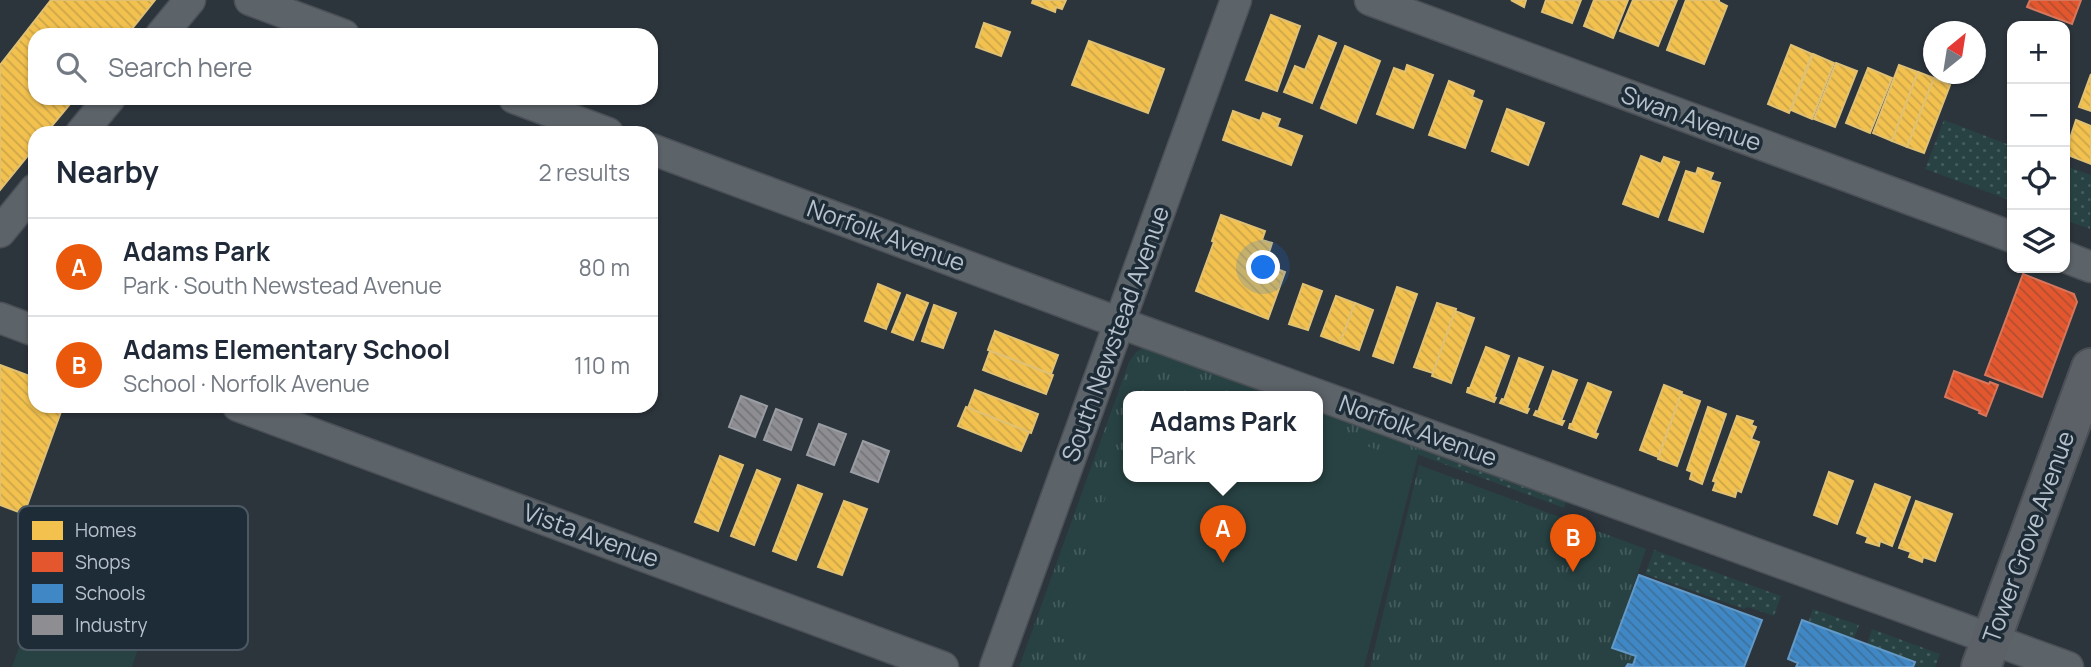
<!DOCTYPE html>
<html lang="en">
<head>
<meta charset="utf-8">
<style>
  body { margin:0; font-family:Manrope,sans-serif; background:#f2f2f3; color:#1f2937 }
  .controls { position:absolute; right:21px; top:21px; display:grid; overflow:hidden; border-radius:14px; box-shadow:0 2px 5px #0004 }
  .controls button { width:63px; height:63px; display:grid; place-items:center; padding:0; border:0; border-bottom:2px solid #e0e1e3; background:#fff; color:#1f2937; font:35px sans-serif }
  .compass { position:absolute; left:1923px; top:21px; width:63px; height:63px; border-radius:50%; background:#fff; box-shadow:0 2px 5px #0004; rotate:30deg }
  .you { position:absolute; left:1264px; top:268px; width:24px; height:24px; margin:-18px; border:5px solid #fff; border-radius:50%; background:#1a73e8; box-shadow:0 0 0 10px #1a73e833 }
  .badge { display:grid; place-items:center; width:46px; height:46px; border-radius:50%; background:#ea580c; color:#fff; font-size:23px; font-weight:700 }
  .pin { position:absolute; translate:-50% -58px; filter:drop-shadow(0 2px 4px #0008) }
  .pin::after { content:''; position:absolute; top:37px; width:24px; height:21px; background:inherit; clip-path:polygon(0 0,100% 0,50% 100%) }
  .popup { position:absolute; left:1123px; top:391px; width:200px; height:91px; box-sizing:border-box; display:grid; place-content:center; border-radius:14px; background:#fff; filter:drop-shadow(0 2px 5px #0005); font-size:23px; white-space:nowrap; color:#747a83 }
  .popup b { font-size:26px; color:#1f2937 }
  .popup::after { content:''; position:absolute; left:50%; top:100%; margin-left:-14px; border:14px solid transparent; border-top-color:#fff }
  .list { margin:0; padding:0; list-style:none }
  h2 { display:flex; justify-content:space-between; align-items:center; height:91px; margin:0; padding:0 28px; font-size:30px }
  h2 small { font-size:23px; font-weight:400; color:#747a83 }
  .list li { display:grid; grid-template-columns:46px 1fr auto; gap:21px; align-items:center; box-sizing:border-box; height:98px; padding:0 28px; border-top:2px solid #e0e1e3 }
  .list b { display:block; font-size:26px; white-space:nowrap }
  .list p { margin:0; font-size:23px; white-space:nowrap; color:#747a83 }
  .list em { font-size:23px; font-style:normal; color:#747a83 }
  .icon { flex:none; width:38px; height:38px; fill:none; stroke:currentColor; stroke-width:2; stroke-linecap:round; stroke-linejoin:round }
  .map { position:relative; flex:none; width:2091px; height:667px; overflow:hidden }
  .search { position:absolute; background:#fff; box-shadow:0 2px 5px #0004; left:28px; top:28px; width:630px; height:77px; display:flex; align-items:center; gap:18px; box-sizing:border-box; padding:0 24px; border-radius:21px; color:#747a83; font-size:26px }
  .panel { position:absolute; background:#fff; box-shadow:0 2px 5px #0004; left:28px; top:126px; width:630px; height:287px; border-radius:21px }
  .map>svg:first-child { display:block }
  .grass { fill:url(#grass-dots) }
  .park { fill:url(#park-tufts) }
  .garden { fill:#284243 }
  .homes { fill:url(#homes-back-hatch); stroke:#e0c174; stroke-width:2 }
  .shops { fill:url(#shops-back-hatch); stroke:#d6775d; stroke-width:2 }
  .schools { fill:url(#schools-back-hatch); stroke:#6399c7; stroke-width:2 }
  .industry { fill:url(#industry-back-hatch); stroke:#9a9da3; stroke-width:2 }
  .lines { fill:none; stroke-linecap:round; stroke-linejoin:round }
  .street-casing { stroke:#4b5056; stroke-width:33 }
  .secondary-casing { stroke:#4b5056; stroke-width:42 }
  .street { stroke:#5c6369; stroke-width:30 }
  .secondary { stroke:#5b6167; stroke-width:38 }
  .labels { text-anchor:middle; stroke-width:7; stroke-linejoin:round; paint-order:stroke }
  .street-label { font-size:24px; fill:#b7c2cc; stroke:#1e2c38 }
  .key { fill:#1e2c38; stroke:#4c5964; stroke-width:2 }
  .key-label { font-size:19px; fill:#b7c2cc }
</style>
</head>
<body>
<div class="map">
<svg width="2091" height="667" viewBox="0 0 2091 667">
  <defs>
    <pattern id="grass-dots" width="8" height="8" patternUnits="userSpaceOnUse" patternTransform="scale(1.75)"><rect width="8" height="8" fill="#284243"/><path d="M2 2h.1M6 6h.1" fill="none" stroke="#455c5d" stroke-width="1.8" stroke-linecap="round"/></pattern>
    <pattern id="park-tufts" width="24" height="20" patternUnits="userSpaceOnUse" patternTransform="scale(1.75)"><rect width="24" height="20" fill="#284243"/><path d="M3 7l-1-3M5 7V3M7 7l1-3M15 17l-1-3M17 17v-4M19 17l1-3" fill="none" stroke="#455c5d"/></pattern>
    <pattern id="homes-back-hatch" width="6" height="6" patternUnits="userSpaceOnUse" patternTransform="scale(1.75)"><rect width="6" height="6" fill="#f2c14e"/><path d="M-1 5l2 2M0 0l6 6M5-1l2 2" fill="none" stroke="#cda64b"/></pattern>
    <pattern id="shops-back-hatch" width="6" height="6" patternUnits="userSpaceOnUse" patternTransform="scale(1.75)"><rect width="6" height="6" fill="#e4572e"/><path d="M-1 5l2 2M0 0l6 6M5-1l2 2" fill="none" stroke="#b04e32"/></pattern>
    <pattern id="schools-back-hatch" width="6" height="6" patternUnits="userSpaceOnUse" patternTransform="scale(1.75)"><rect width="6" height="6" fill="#3f88c5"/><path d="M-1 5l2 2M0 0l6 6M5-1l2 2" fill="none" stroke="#3d719c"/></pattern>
    <pattern id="industry-back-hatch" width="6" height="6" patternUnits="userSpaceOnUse" patternTransform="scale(1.75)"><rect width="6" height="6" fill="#8d8d92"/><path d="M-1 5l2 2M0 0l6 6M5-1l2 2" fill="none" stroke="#737478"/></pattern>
  </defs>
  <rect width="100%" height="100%" fill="#2c343c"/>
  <g class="grass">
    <path d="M 1944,120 L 2012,146 L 2012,201 L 1925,169 Z"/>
    <path d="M 2065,166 L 2091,175 L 2090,229 L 2065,220 Z"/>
    <path d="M 1318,411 L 1566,502 L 1564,508 L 1318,418 Z"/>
    <path d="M 1654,550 L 1781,596 L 1774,616 L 1748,607 L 1744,609 L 1645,574 Z"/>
    <path d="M 1813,609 L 1859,625 L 1854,639 L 1808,623 Z"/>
    <path d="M 1872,629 L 1940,654 L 1935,667 L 1913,667 L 1915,662 L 1867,644 Z"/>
  </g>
  <g class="park">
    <path d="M 1142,348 L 1150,349 L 1280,397 L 1128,397 L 1128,477 L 1318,477 L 1318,410 L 1420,448 L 1364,667 L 1019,667 L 1129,362 L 1135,353 Z"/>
    <path d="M 1419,465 L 1646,549 L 1612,647 L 1636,656 L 1633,665 L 1628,664 L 1626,667 L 1370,667 Z"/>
  </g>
  <g class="garden">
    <path d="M 1318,428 L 1416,464 L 1364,667 L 1120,667 L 1055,635 L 1115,472 L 1128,447 L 1128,477 L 1318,477 Z"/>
    <path d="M 47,567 L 153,605 L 132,667 L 12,667 Z"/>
  </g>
  <g class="homes">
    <path d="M 51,0 L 155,0 L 127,35 L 35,35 L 35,98 L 75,98 L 46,133 L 35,133 L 35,147 L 0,190 L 0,65 Z"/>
    <path d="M 1033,0 L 1066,0 L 1062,9 L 1056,7 L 1055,12 L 1032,3 Z"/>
    <path d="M 1511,0 L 1526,0 L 1524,7 Z"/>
    <path d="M 1546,0 L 1581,0 L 1572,23 L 1542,12 Z"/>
    <path d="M 1594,0 L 1628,0 L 1613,38 L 1584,26 Z"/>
    <path d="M 1633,0 L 1677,0 L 1658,46 L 1620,31 Z"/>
    <path d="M 1686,0 L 1719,0 L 1719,2 L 1727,6 L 1704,64 L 1667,50 Z"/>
    <path d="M 1271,15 L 1300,26 L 1277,91 L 1246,80 Z"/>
    <path d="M 984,23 L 1010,32 L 1001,56 L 976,47 Z"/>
    <path d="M 1319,36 L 1336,43 L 1312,103 L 1284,92 L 1295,66 L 1305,70 Z"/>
    <path d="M 1089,41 L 1164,69 L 1148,113 L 1072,85 Z"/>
    <path d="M 1791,45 L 1812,54 L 1789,113 L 1768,104 Z"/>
    <path d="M 1345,46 L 1380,61 L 1356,123 L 1321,108 Z"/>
    <path d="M 1813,54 L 1834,63 L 1812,119 L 1791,110 Z"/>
    <path d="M 1836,63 L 1857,71 L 1835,127 L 1814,119 Z"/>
    <path d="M 1407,65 L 1433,75 L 1413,128 L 1377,114 L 1394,68 L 1405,72 Z"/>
    <path d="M 1899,65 L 1918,72 L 1892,141 L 1873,133 Z"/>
    <path d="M 1868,68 L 1892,78 L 1870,133 L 1846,123 Z"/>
    <path d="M 1918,72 L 1934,78 L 1907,147 L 1892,141 Z"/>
    <path d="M 2091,74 L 2091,111 L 2079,107 Z"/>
    <path d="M 1934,78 L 1950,85 L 1924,153 L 1907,147 Z"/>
    <path d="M 1449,81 L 1474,91 L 1472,97 L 1482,101 L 1465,148 L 1429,135 Z"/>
    <path d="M 1507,109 L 1544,123 L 1528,165 L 1492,151 Z"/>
    <path d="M 1233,111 L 1260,121 L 1263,113 L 1280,119 L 1277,127 L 1302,136 L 1291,165 L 1223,140 Z"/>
    <path d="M 2076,120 L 2091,126 L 2091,164 L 2065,154 Z"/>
    <path d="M 1641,156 L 1661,164 L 1664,157 L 1679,162 L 1658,217 L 1623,204 Z"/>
    <path d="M 1698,168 L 1713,173 L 1710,180 L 1720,183 L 1703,232 L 1669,220 L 1686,171 L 1696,174 Z"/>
    <path d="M 1221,215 L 1265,231 L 1262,240 L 1272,243 L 1267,259 L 1256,255 L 1254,260 L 1285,272 L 1268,319 L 1196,291 L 1214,242 L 1212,241 Z"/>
    <path d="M 878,284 L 900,293 L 886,329 L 865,321 Z"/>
    <path d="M 1303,284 L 1322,291 L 1308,330 L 1289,324 Z"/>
    <path d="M 1397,287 L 1417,294 L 1393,363 L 1373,356 Z"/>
    <path d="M 907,295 L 928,303 L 913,340 L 892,332 Z"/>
    <path d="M 1336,296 L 1355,303 L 1340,343 L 1321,336 Z"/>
    <path d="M 1355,303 L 1373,310 L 1359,350 L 1340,343 Z"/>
    <path d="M 1437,303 L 1456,309 L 1433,373 L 1414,367 Z"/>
    <path d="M 934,305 L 956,313 L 943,348 L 922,341 Z"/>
    <path d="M 1455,311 L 1474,318 L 1451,383 L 1432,376 Z"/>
    <path d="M 995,331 L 1058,355 L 1051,374 L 988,350 Z"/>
    <path d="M 1486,347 L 1509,356 L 1494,397 L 1496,398 L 1494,402 L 1467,392 L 1468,388 L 1470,388 Z"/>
    <path d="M 990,351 L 1053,375 L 1046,394 L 983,370 Z"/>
    <path d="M 1519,358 L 1543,367 L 1527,408 L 1529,409 L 1527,413 L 1500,403 L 1502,399 L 1504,400 Z"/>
    <path d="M 0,365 L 35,378 L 35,406 L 63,406 L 24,514 L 0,505 Z"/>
    <path d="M 1553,371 L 1577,380 L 1561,421 L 1564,421 L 1562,425 L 1534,415 L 1536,411 L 1538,412 Z"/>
    <path d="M 1588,383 L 1611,392 L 1595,433 L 1598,434 L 1596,438 L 1569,428 L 1570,424 L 1572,424 Z"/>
    <path d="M 1664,385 L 1682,392 L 1658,457 L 1640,450 Z"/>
    <path d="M 975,390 L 1038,414 L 1031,433 L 968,408 Z"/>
    <path d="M 1681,394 L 1700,401 L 1677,466 L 1658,459 Z"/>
    <path d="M 966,407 L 1029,432 L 1021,451 L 958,426 Z"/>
    <path d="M 1708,407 L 1726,414 L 1702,484 L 1690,479 L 1692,472 L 1687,470 Z"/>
    <path d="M 1737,416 L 1753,421 L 1751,425 L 1756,427 L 1751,439 L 1759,442 L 1741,492 L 1737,490 L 1735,497 L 1713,490 L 1716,482 L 1713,481 Z"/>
    <path d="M 720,456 L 743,465 L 718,531 L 695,522 Z"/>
    <path d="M 757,470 L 780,479 L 754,545 L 731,536 Z"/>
    <path d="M 1829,472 L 1853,481 L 1837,524 L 1814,515 Z"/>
    <path d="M 1875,484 L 1910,497 L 1892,546 L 1880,541 L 1879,546 L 1866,542 L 1868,537 L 1857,533 Z"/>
    <path d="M 798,485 L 822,494 L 796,560 L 773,551 Z"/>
    <path d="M 844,501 L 867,509 L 842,575 L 818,567 Z"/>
    <path d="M 1916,501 L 1952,514 L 1935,561 L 1923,557 L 1922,562 L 1909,557 L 1911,552 L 1899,548 Z"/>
  </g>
  <g class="shops">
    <path d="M 2030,0 L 2081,0 L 2072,24 L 2027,7 Z"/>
    <path d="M 2023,274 L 2074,294 L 2077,302 L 2042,397 L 1985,375 Z"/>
    <path d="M 1954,371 L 1989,384 L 1990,382 L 1998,385 L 1986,416 L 1979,413 L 1980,411 L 1945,397 Z"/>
  </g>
  <g class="schools">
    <path d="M 1639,575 L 1762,620 L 1744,667 L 1626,667 L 1628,664 L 1633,665 L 1636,656 L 1612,648 Z"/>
    <path d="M 1802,620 L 1915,662 L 1913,667 L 1796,667 L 1798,663 L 1788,659 Z"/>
  </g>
  <g class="industry">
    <path d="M 741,396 L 767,406 L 755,437 L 729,427 Z"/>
    <path d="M 776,409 L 802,419 L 791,450 L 764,440 Z"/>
    <path d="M 819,424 L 846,434 L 834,465 L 807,455 Z"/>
    <path d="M 863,441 L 889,451 L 878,482 L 851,472 Z"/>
  </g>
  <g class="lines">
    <defs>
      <g id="street">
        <path d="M 250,0 L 344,35"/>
        <path d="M 1370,0 L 2012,237"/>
        <path d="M 161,35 L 190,0"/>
        <path d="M 514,98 L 608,133"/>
        <path d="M 81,133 L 110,98"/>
        <path d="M 651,149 L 1120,323 L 2068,667"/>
        <path d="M 0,232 L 35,189"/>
        <path d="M 2065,257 L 2091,267"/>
        <path d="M 0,318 L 35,331"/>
        <path d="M 238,406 L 943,667"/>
        <path d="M 995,667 L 1236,0"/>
      </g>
      <path id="secondary" d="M 1981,667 L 2091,368"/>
    </defs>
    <use href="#street" class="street-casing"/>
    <use href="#secondary" class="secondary-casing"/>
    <use href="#street" class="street"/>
    <use href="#secondary" class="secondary"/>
  </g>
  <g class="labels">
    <g class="street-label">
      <text transform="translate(1691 119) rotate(20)" y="8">Swan Avenue</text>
      <text transform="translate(886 236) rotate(20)" y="8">Norfolk Avenue</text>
      <text transform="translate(1116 334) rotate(-70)" y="8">South Newstead Avenue</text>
      <text transform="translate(1418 431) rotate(20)" y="8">Norfolk Avenue</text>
      <text transform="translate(591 536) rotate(20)" y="8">Vista Avenue</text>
      <text transform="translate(2029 537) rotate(-70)" y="8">Tower Grove Avenue</text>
    </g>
  </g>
  <rect x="18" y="506" width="230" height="144" rx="10" class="key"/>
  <rect x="32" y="521" width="31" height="19" fill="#f2c14e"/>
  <rect x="32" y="552" width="31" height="20" fill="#e4572e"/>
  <rect x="32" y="584" width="31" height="19" fill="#3f88c5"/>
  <rect x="32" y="615" width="31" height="20" fill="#8d8d92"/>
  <g class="key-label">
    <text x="75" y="537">Homes</text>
    <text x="75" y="569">Shops</text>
    <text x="75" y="600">Schools</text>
    <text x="75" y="632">Industry</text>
  </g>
</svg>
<div class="controls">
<button>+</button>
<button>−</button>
<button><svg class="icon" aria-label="locate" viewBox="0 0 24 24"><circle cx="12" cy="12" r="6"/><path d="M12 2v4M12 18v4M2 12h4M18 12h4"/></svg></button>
<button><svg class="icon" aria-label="layers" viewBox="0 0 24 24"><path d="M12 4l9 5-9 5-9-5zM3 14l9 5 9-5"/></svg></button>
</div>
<svg class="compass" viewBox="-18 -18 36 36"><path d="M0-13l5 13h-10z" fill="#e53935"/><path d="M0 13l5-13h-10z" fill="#747a83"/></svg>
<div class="you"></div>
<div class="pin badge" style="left:1223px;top:563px">A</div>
<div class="popup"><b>Adams Park</b>Park</div>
<div class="pin badge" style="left:1573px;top:572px">B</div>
<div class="search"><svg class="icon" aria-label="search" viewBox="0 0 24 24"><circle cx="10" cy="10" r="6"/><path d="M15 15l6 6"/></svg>Search here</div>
<section class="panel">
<h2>Nearby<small>2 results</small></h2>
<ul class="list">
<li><span class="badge">A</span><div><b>Adams Park</b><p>Park · South Newstead Avenue</p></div><em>80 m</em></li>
<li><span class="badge">B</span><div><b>Adams Elementary School</b><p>School · Norfolk Avenue</p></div><em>110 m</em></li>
</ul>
</section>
</div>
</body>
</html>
